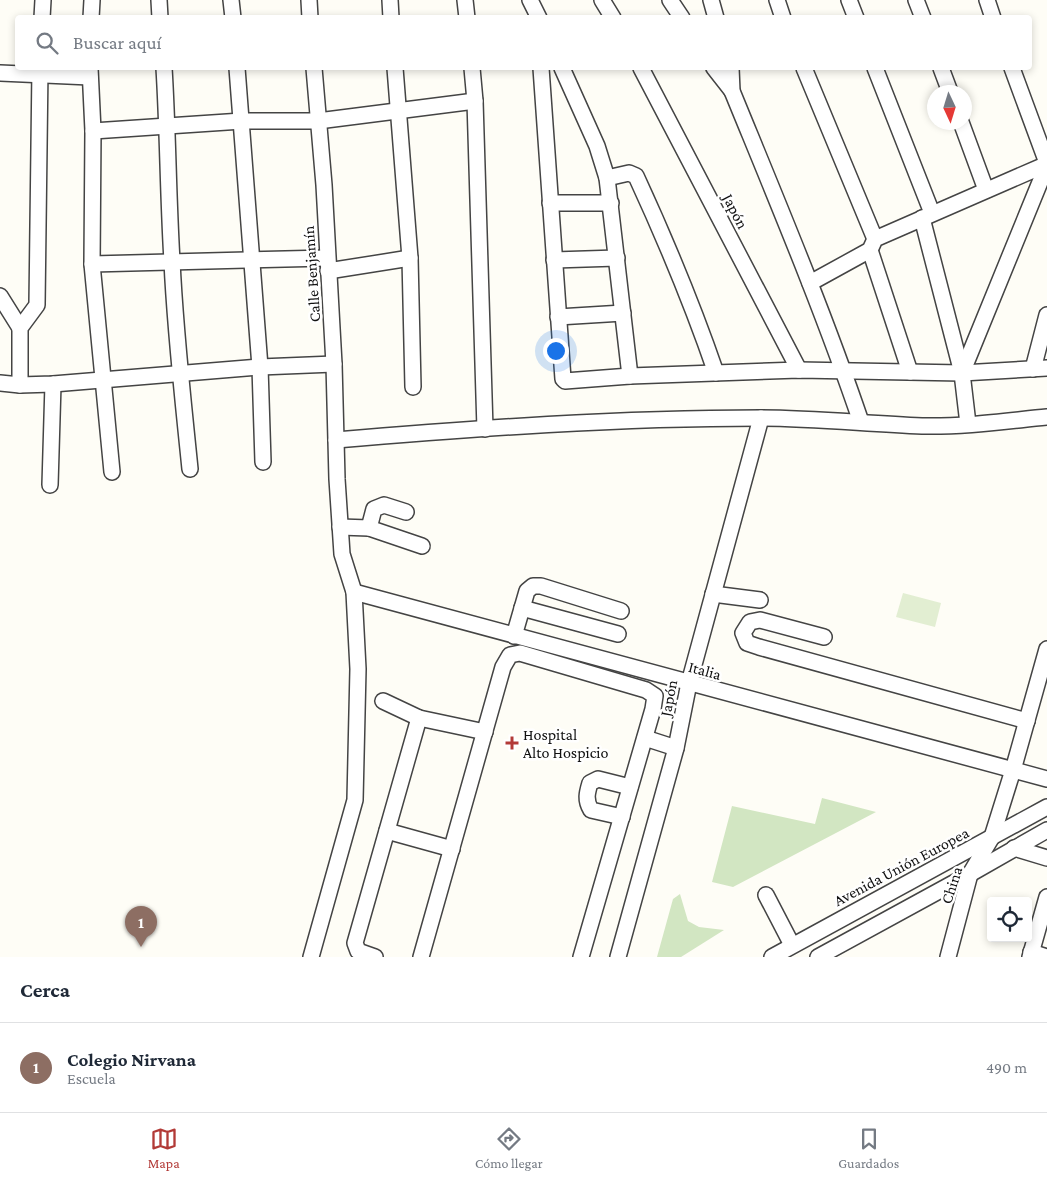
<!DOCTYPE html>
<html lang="es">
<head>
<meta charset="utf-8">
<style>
  body { margin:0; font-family:"Crimson Pro",serif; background:#f6f6f7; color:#1f2937 }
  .controls { position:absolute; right:15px; bottom:15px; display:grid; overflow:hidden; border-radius:5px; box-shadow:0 2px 8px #0003 }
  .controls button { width:45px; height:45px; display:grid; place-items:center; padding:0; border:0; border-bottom:1px solid #e0e1e3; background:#fff; color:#1f2937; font:25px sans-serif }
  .compass { position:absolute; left:927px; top:85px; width:45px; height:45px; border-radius:50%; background:#fff; box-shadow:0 2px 8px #0003; rotate:176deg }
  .you { position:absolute; left:555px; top:350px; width:18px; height:18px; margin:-12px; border:4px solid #fff; border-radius:50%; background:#1a73e8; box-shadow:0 0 0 8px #1a73e833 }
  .badge { display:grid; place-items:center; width:32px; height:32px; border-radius:50%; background:#b23a37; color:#fff; font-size:16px; font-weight:700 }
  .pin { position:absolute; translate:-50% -41px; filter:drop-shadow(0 1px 2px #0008) }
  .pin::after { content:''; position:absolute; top:26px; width:18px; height:15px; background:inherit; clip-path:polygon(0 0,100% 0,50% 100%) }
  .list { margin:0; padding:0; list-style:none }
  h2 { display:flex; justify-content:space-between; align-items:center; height:65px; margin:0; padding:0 20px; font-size:21px }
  h2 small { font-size:16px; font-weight:400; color:#747a83 }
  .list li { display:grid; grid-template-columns:32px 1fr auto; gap:15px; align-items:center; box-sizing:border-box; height:90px; padding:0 20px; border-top:1px solid #e0e1e3 }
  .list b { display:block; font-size:19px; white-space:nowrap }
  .list p { margin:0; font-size:16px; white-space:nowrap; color:#747a83 }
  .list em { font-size:16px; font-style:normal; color:#747a83 }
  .icon { flex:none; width:28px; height:28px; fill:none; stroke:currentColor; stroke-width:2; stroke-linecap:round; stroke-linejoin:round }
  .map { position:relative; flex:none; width:1047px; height:957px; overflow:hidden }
  .search { position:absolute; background:#fff; box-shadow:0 2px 8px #0003; left:15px; right:15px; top:15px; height:55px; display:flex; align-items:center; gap:12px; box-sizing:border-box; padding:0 18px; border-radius:5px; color:#747a83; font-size:19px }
  .sheet { height:155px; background:#fff }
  nav { display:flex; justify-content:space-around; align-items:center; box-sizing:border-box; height:70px; border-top:1px solid #e0e1e3; background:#fff; font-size:14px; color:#747a83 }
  nav a { display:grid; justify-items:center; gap:2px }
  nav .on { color:#b23a37 }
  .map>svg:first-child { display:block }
  .green { fill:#d2e6c2 }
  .pitch { fill:#e2eed2 }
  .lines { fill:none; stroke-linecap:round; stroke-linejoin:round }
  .minor-casing { stroke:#444; stroke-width:18 }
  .minor { stroke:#fff; stroke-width:15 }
  .poi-dot { fill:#b23a37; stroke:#fff; stroke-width:2 }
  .labels { text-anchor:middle; stroke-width:5; stroke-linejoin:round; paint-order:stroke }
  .street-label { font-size:16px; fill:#111; stroke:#fff }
  .poi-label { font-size:16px; fill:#111; stroke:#fff; text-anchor:start }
</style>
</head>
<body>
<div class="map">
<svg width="1047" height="957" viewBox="0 0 1047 957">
  <rect width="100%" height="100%" fill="#fefdf6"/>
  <g class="green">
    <path d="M 822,798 L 876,812 L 733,887 L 712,882 L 732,806 L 815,824 Z"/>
    <path d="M 680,894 L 688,921 L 699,927 L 724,930 L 681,957 L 657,957 L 673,899 Z"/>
  </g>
  <path class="pitch" d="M 903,593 L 941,603 L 935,627 L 896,617 Z"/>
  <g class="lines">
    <defs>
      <g id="minor">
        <path d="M 159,0 L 160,18"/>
        <path d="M 231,0 L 233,18"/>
        <path d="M 309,0 L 310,18"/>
        <path d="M 390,0 L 391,18"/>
        <path d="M 465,0 L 467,18"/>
        <path d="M 530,0 L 539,18"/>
        <path d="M 602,0 L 613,18"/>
        <path d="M 670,0 L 682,18"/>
        <path d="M 711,0 L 716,18"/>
        <path d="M 777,0 L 783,18"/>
        <path d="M 849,0 L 856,18"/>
        <path d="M 916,0 L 923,18"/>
        <path d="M 987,0 L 993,18"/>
        <path d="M 42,18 L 43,0"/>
        <path d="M 91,18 L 92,0"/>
        <path d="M 90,68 L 93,131 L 92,264 L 112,472"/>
        <path d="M 164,68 C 168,132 168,196 172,261 C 175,330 183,399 190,469"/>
        <path d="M 237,68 L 260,367 L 263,462"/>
        <path d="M 395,68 L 410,258 L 413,387"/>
        <path d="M 472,68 L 475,101 L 485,429"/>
        <path d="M 541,68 L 563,379 L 565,381 L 630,376 L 799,370 L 962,373 L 1047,368"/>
        <path d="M 562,68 L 597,146 L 607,178 L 630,376"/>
        <path d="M 641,68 L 799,370"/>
        <path d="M 714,68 L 732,91"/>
        <path d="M 731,68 L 732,91 C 777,201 823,310 861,422"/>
        <path d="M 804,68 L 875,239"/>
        <path d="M 875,68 L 932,213"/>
        <path d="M 941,68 L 950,92"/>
        <path d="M 1012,68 L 1047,163"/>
        <path d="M 0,73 L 90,77"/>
        <path d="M 961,122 L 986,190"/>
        <path d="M 93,131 L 242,121 L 318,121 L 475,101"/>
        <path d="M 607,178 L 629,173 L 636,176 C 666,241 693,306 716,373"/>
        <path d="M 550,203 L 611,203"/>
        <path d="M 922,218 L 962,373 L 968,424"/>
        <path d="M 870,250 L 910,372"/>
        <path d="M 554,260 L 617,258"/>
        <path d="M 92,264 L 327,258"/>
        <path d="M 328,271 L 410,258"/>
        <path d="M 810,283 L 870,250 L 875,239 L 1047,164"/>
        <path d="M 0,296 L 20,328"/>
        <path d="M 558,317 L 623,313"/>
        <path d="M 1033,369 L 1047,315"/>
        <path d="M 962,373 L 1047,165"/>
        <path d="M 0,383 L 20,385 L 53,384 L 260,367 L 334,364"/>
        <path d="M 20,385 L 20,328 L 37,305 L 40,68"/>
        <path d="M 336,440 C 477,428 619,418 760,418 C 814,418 868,424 922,426 C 964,427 1006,421 1047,417"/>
        <path d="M 50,485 L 53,384"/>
        <path d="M 340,527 L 369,528 L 422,546"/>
        <path d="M 369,528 L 374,509 L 384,505 L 406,512"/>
        <path d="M 354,592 L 1047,779"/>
        <path d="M 713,594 L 760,600"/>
        <path d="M 522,608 L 618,634"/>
        <path d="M 514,636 L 527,591 L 533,586 L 541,586 L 621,611"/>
        <path d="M 824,637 L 760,620 L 750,622 L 743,633 L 747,643 L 759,647 L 1027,721"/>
        <path d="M 383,701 L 419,718 L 485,732"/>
        <path d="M 645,738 L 676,748"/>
        <path d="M 622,817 L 591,810 C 585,800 587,793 590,783 L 598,779 L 630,787"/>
        <path d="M 387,831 L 452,849"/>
        <path d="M 1014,848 L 1047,858"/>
        <path d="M 766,895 L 792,945"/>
        <path d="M 1031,952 L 1047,957"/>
        <path d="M 311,957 L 355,800 L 358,669 L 354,592 L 342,554 L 337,479 L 334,364 L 324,185 L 314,68"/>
        <path d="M 375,957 L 358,951 L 355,943 L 419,718"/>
        <path d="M 421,957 L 503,667 L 510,655 L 520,653 L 646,690 L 655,696 L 653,709 L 581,957"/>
        <path d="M 618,957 L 676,748 L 689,683 L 761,418"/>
        <path d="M 772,957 L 1047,807"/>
        <path d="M 818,957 L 970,874 L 1047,830"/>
        <path d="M 948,957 L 970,874 L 992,837 L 1013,770 L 1047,649"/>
        <path d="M 1030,957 L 1047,897"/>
      </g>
    </defs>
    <use href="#minor" class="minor-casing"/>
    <use href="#minor" class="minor"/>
  </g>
  <path class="poi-dot" d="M509.5 735.5h5v5h5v5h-5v5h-5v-5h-5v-5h5z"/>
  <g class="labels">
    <g class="street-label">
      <text transform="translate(736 211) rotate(63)" y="6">Japón</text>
      <text transform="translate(311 274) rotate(-94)" y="6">Calle Benjamín</text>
      <text transform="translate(705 670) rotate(15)" y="6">Italia</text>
      <text transform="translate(668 698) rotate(-79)" y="6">Japón</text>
      <text transform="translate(901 866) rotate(-28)" y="6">Avenida Unión Europea</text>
      <text transform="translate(951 885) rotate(-72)" y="6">China</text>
    </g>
    <g class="poi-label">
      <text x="523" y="740">Hospital<tspan x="523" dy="18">Alto Hospicio</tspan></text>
    </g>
  </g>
</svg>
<div class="controls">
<button><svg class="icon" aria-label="locate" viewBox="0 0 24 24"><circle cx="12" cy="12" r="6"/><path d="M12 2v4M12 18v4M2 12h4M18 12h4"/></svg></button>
</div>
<svg class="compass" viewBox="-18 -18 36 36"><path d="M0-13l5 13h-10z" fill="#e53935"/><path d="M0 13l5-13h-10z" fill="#747a83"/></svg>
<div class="you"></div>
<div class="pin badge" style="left:141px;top:947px;background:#8d6e63">1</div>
<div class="search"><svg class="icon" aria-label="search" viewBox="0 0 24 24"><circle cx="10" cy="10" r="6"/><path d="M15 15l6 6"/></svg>Buscar aquí</div>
</div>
<section class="sheet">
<h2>Cerca<small></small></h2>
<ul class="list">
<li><span class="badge" style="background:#8d6e63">1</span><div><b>Colegio Nirvana</b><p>Escuela</p></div><em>490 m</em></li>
</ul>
</section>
<nav>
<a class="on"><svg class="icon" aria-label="map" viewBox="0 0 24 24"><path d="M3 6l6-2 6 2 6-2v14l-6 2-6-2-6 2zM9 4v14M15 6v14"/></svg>Mapa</a>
<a><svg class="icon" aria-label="directions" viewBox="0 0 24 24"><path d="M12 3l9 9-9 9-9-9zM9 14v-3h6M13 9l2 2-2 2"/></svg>Cómo llegar</a>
<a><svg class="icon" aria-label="saved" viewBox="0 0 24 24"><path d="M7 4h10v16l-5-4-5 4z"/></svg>Guardados</a>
</nav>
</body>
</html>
